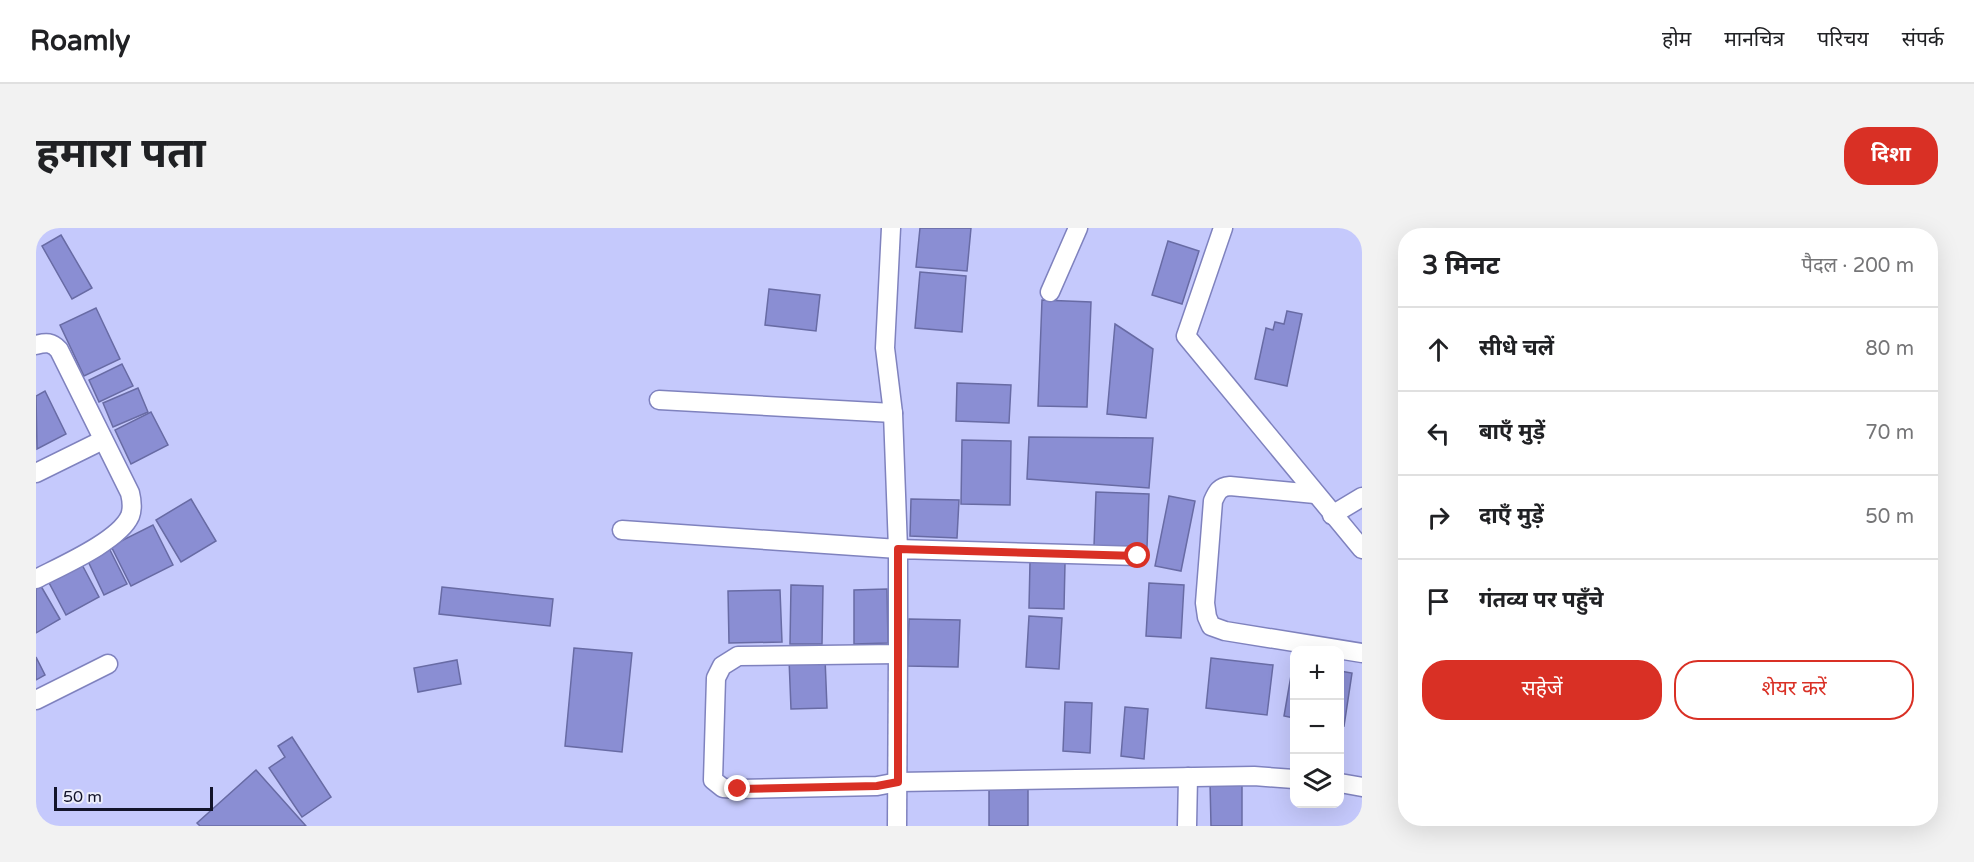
<!DOCTYPE html>
<html lang="hi">
<head>
<meta charset="utf-8">
<style>
  body { margin:0; font-family:"Varela Round","Noto Sans Devanagari",sans-serif; background:#f2f2f2; color:#202124 }
  .controls { position:absolute; right:18px; bottom:18px; display:grid; overflow:hidden; border-radius:12px; box-shadow:0 6px 24px #0002 }
  .controls button { width:54px; height:54px; display:grid; place-items:center; padding:0; border:0; border-bottom:2px solid #e0e0e0; background:#fff; color:#202124; font:30px sans-serif }
  .scale { position:absolute; left:18px; bottom:15px; width:159px; box-sizing:border-box; padding-left:6px; border:3px solid #13142a; border-top:0; font-size:16px; line-height:21px; white-space:nowrap; color:#13142a; -webkit-text-stroke:4px #ecedfb; paint-order:stroke }
  .stop { position:absolute; width:18px; height:18px; margin:-14px; border:4px solid #d93025; border-radius:50%; background:#fff }
  .stop.end { background:#d93025; border-color:#fff; box-shadow:0 2px 6px #0008 }
  .list { margin:0; padding:0; list-style:none }
  h2 { display:flex; justify-content:space-between; align-items:center; height:78px; margin:0; padding:0 24px; font-size:26px }
  h2 small { font-size:20px; font-weight:400; color:#757577 }
  .list li { display:grid; grid-template-columns:39px 1fr auto; gap:18px; align-items:center; box-sizing:border-box; height:84px; padding:0 24px; border-top:2px solid #e0e0e0 }
  .list b { display:block; font-size:22px; white-space:nowrap }
  .list em { font-size:20px; font-style:normal; color:#757577 }
  .actions { display:flex; gap:12px; padding:18px 24px }
  .actions a { flex:1; padding:14px 0; border:2px solid #d93025; border-radius:24px; text-align:center; font-size:21px; color:#d93025 }
  .actions .main { background:#d93025; color:#fff }
  .icon { flex:none; width:33px; height:33px; fill:none; stroke:currentColor; stroke-width:2; stroke-linecap:round; stroke-linejoin:round }
  .map { position:relative; flex:none; width:1326px; height:598px; overflow:hidden; border-radius:24px }
  header { display:flex; align-items:center; gap:36px; box-sizing:border-box; height:84px; padding:0 30px; background:#fff; border-bottom:2px solid #e0e0e0 }
  header strong { font-size:28px }
  nav { display:flex; gap:33px; margin-inline-start:auto; font-size:21px }
  .intro { display:flex; align-items:center; justify-content:space-between; box-sizing:border-box; height:144px; padding:0 36px }
  h1 { margin:0; font-size:42px }
  .button { padding:15px 27px; border-radius:24px; background:#d93025; color:#fff; font-size:21px; font-weight:700 }
  main { display:flex; gap:36px; padding:0 36px }
  aside { flex:1; background:#fff; border-radius:24px; box-shadow:0 6px 24px #0002 }
  .map>svg:first-child { display:block }
  .building { fill:#8a8ed3; stroke:#686ba4; stroke-width:1.5 }
  .lines { fill:none; stroke-linecap:round; stroke-linejoin:round }
  .minor-casing { stroke:#7f82be; stroke-width:21 }
  .minor { stroke:#fff; stroke-width:18 }
  .route { stroke:#d93025; stroke-width:8 }
</style>
</head>
<body>
<header>
<strong>Roamly</strong>
<nav><a>होम</a><a>मानचित्र</a><a>परिचय</a><a>संपर्क</a></nav>
</header>
<div class="intro"><h1>हमारा पता</h1><a class="button">दिशा</a></div>
<main>
<div class="map">
<svg width="1326" height="598" viewBox="0 0 1326 598">
  <rect width="100%" height="100%" fill="#c5c9fc"/>
  <g class="building">
    <path d="M 884,0 L 935,0 L 931,43 L 880,39 Z"/>
    <path d="M 25,7 L 56,60 L 36,71 L 6,18 Z"/>
    <path d="M 1132,13 L 1163,23 L 1146,76 L 1116,67 Z"/>
    <path d="M 884,44 L 930,48 L 926,104 L 879,100 Z"/>
    <path d="M 733,61 L 784,67 L 780,103 L 729,97 Z"/>
    <path d="M 1006,72 L 1055,74 L 1051,179 L 1002,178 Z"/>
    <path d="M 60,80 L 84,131 L 48,148 L 24,97 Z"/>
    <path d="M 1251,83 L 1266,86 L 1251,158 L 1219,151 L 1230,100 L 1237,102 L 1239,94 L 1248,96 Z"/>
    <path d="M 1079,96 L 1117,121 L 1110,190 L 1071,186 Z"/>
    <path d="M 86,136 L 97,158 L 63,174 L 53,152 Z"/>
    <path d="M 921,155 L 975,157 L 973,195 L 920,193 Z"/>
    <path d="M 102,160 L 112,184 L 77,199 L 67,175 Z"/>
    <path d="M 9,163 L 30,206 L 1,221 L 0,168 Z"/>
    <path d="M 115,184 L 132,217 L 95,236 L 79,202 Z"/>
    <path d="M 993,209 L 1117,210 L 1113,260 L 991,251 Z"/>
    <path d="M 926,212 L 975,213 L 974,277 L 925,276 Z"/>
    <path d="M 1060,264 L 1113,266 L 1111,319 L 1058,318 Z"/>
    <path d="M 1133,268 L 1159,273 L 1145,343 L 1119,338 Z"/>
    <path d="M 155,271 L 180,313 L 145,334 L 120,292 Z"/>
    <path d="M 875,271 L 923,272 L 921,310 L 874,308 Z"/>
    <path d="M 117,297 L 137,337 L 95,358 L 75,318 Z"/>
    <path d="M 73,320 L 91,356 L 68,367 L 51,331 Z"/>
    <path d="M 43,331 L 63,369 L 30,387 L 10,349 Z"/>
    <path d="M 994,334 L 1029,335 L 1028,381 L 993,380 Z"/>
    <path d="M 2,353 L 24,391 L 0,405 L 0,355 Z"/>
    <path d="M 1113,355 L 1148,357 L 1145,410 L 1110,408 Z"/>
    <path d="M 755,357 L 787,358 L 786,416 L 754,416 Z"/>
    <path d="M 406,359 L 517,371 L 514,398 L 403,386 Z"/>
    <path d="M 851,361 L 852,415 L 818,416 L 818,362 Z"/>
    <path d="M 744,362 L 746,414 L 693,415 L 692,363 Z"/>
    <path d="M 993,388 L 1026,390 L 1023,441 L 990,439 Z"/>
    <path d="M 873,391 L 924,392 L 922,439 L 871,438 Z"/>
    <path d="M 538,420 L 596,425 L 586,524 L 529,518 Z"/>
    <path d="M 0,429 L 9,447 L 0,452 Z"/>
    <path d="M 789,430 L 791,480 L 755,481 L 753,431 Z"/>
    <path d="M 1175,430 L 1237,437 L 1231,487 L 1170,480 Z"/>
    <path d="M 421,432 L 425,456 L 382,464 L 378,440 Z"/>
    <path d="M 1257,436 L 1258,436 L 1258,490 L 1248,488 Z"/>
    <path d="M 1304,443 L 1316,445 L 1308,498 L 1304,497 Z"/>
    <path d="M 1029,474 L 1056,475 L 1054,525 L 1027,523 Z"/>
    <path d="M 1089,479 L 1112,481 L 1108,531 L 1085,528 Z"/>
    <path d="M 256,509 L 295,569 L 266,589 L 233,540 L 249,529 L 242,518 Z"/>
    <path d="M 220,542 L 270,598 L 164,598 L 161,595 Z"/>
    <path d="M 953,554 L 992,555 L 992,598 L 953,598 Z"/>
    <path d="M 1174,554 L 1206,554 L 1206,598 L 1175,598 Z"/>
  </g>
  <g class="lines">
    <defs>
      <g id="minor">
        <path d="M 1187,0 L 1150,108 L 1326,321"/>
        <path d="M 1014,64 L 1042,0"/>
        <path d="M 0,117 C 10,114 16,114 23,122 L 94,265 C 96,273 97,280 94,288 C 83,313 25,338 0,351"/>
        <path d="M 623,172 L 857,185"/>
        <path d="M 0,245 L 67,212"/>
        <path d="M 1279,266 L 1194,258 C 1183,259 1181,264 1177,273 L 1169,375 L 1171,389 L 1175,398 L 1189,403 L 1326,425"/>
        <path d="M 1296,287 L 1326,269"/>
        <path d="M 586,302 L 862,321 L 857,185 L 849,120 L 855,0"/>
        <path d="M 1102,328 L 862,321 L 862,426 L 702,428 L 686,438 L 680,450 L 677,552 L 687,560 L 702,561 L 841,558 L 862,554 L 1218,548 L 1258,551"/>
        <path d="M 0,472 L 72,436"/>
        <path d="M 1304,555 L 1326,559"/>
        <path d="M 861,598 L 862,426"/>
        <path d="M 1151,598 L 1152,549"/>
      </g>
    </defs>
    <use href="#minor" class="minor-casing"/>
    <use href="#minor" class="minor"/>
  </g>
  <g class="lines">
    <path class="route" d="M 702,561 L 841,558 L 862,554 L 862,321 L 1102,328"/>
  </g>
</svg>
<div class="controls">
<button>+</button>
<button>−</button>
<button><svg class="icon" aria-label="layers" viewBox="0 0 24 24"><path d="M12 4l9 5-9 5-9-5zM3 14l9 5 9-5"/></svg></button>
</div>
<div class="scale">50 m</div>
<div class="stop" style="left:1102px;top:328px"></div>
<div class="stop end" style="left:702px;top:561px"></div>
</div>
<aside>
<h2>3 मिनट<small>पैदल · 200 m</small></h2>
<ul class="list">
<li><svg class="icon" aria-label="ahead" viewBox="0 0 24 24"><path d="M12 20V5M6 11l6-6 6 6"/></svg><div><b>सीधे चलें</b></div><em>80 m</em></li>
<li><svg class="icon" aria-label="left" viewBox="0 0 24 24"><path d="M17 20v-9H6M10 6l-5 5 5 5"/></svg><div><b>बाएँ मुड़ें</b></div><em>70 m</em></li>
<li><svg class="icon" aria-label="right" viewBox="0 0 24 24"><path d="M7 20v-9h11M14 6l5 5-5 5"/></svg><div><b>दाएँ मुड़ें</b></div><em>50 m</em></li>
<li><svg class="icon" aria-label="arrive" viewBox="0 0 24 24"><path d="M6 21V4h12l-3 4 3 4H6"/></svg><div><b>गंतव्य पर पहुँचे</b></div></li>
</ul>
<div class="actions"><a class="main">सहेजें</a><a>शेयर करें</a></div>
</aside>
</main>
</body>
</html>
